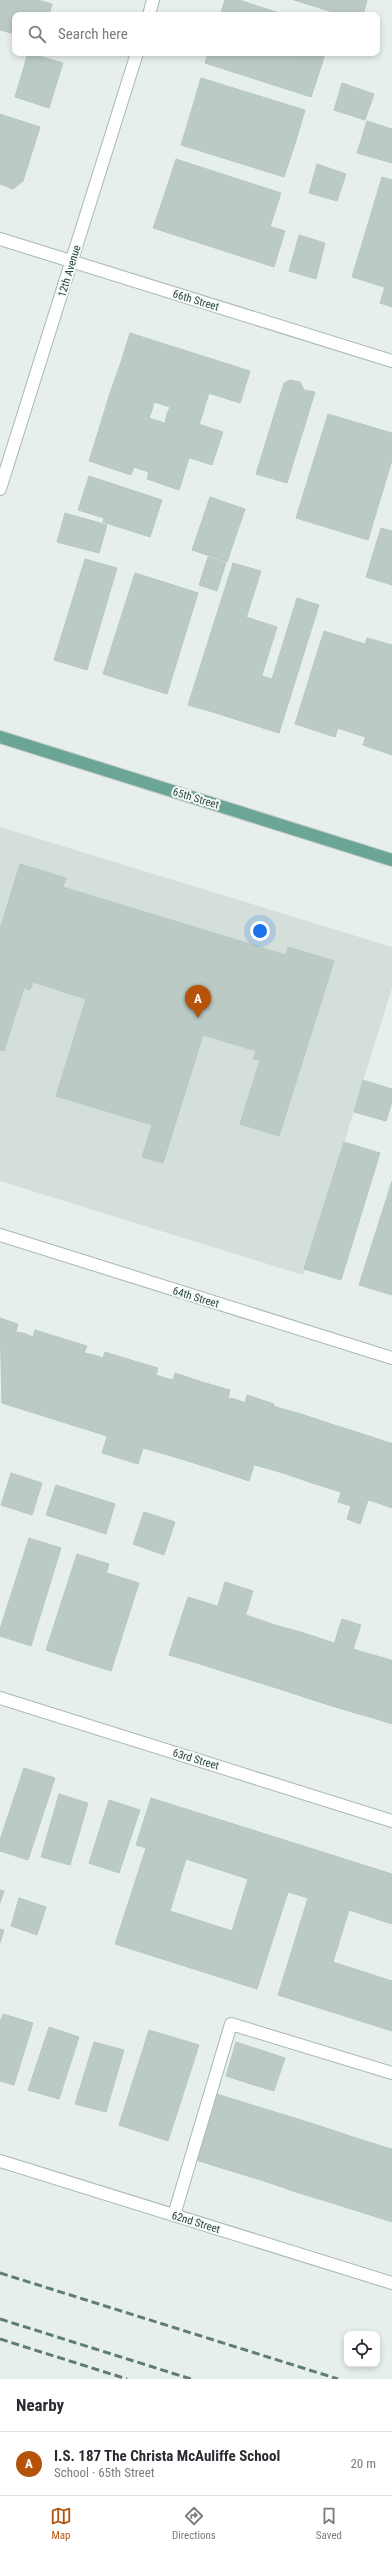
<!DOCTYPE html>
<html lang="en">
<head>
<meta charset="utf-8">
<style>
  body { margin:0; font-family:"Roboto Condensed",sans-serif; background:#f2f2f3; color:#2b2b33 }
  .controls { position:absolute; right:12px; bottom:12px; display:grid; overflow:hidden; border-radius:8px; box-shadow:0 2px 6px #0003 }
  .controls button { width:36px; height:36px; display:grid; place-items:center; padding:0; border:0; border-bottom:1px solid #e1e1e2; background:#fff; color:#2b2b33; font:20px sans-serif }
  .you { position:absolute; left:260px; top:931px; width:14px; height:14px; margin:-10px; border:3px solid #fff; border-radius:50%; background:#1a73e8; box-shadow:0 0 0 6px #1a73e833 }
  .badge { display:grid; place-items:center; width:26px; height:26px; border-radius:50%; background:#b45309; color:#fff; font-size:13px; font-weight:700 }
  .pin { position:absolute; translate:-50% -33px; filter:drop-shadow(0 1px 2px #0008) }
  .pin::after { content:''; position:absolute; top:21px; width:14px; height:12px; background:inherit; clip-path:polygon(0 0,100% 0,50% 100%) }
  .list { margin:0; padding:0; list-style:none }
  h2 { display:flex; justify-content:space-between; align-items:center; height:52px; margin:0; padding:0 16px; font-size:17px }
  h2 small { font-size:13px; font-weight:400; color:#7c7c81 }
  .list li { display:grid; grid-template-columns:26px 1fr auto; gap:12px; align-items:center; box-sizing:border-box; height:64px; padding:0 16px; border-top:1px solid #e1e1e2 }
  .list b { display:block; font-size:15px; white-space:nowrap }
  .list p { margin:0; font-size:13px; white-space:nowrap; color:#7c7c81 }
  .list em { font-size:13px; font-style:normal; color:#7c7c81 }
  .icon { flex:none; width:22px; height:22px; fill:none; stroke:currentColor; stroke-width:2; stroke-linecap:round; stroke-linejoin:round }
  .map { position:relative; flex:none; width:392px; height:2379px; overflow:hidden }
  .search { position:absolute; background:#fff; box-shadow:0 2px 6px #0003; left:12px; right:12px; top:12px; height:44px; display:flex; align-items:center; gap:10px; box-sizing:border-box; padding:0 14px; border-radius:8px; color:#7c7c81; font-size:15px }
  .sheet { height:116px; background:#fff }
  nav { display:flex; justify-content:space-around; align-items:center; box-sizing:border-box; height:56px; border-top:1px solid #e1e1e2; background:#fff; font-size:11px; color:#7c7c81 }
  nav a { display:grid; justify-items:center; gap:2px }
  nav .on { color:#b45309 }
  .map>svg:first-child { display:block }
  .built { fill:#d4dfda }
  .building { fill:#bbcac4; stroke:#b8c9c2; fill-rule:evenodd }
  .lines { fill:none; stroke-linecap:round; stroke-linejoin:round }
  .minor-casing { stroke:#a8b8b2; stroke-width:14 }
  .major-casing { stroke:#c2cac8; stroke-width:14 }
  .minor { stroke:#fff; stroke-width:12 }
  .major { stroke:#6aa596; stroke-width:12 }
  .rail { stroke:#5f7d75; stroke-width:3; stroke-dasharray:8 4; stroke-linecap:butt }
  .labels { text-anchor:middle; stroke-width:4; stroke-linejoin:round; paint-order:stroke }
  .street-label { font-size:11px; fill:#24423a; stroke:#f7fbf9 }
</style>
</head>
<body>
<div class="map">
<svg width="392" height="2379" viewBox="0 0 392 2379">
  <rect width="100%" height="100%" fill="#e6efeb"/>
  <path class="built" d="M 0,827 L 392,947 L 392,988 L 303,1275 L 0,1181 Z"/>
  <g class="building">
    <path d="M 0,0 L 38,0 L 52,4 L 49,15 L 15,15 L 15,34 L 0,30 Z"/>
    <path d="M 225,0 L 239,0 L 285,15 L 220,15 Z"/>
    <path d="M 294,0 L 367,0 L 363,15 L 342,15 Z"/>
    <path d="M 28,53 L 63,63 L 49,108 L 15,97 Z"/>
    <path d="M 208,53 L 289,53 L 322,64 L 311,97 L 205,63 Z"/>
    <path d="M 289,53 L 325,53 L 322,64 Z"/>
    <path d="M 201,78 L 305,110 L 295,144 L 191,112 Z"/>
    <path d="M 342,83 L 374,94 L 365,120 L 334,110 Z"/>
    <path d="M 191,112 L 295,144 L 284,177 L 181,145 Z"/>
    <path d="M 0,114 L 40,127 L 23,181 L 13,189 L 0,184 Z"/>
    <path d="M 367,121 L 392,129 L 392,163 L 357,153 Z"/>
    <path d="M 176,159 L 281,193 L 270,227 L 165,193 Z"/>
    <path d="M 317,164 L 346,174 L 337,201 L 309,193 Z"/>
    <path d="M 382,177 L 392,180 L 392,263 L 384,287 L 352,277 Z"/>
    <path d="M 165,193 L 285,231 L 274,267 L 153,228 Z"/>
    <path d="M 299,235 L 325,243 L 316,279 L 289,271 Z"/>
    <path d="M 392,263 L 392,307 L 380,303 Z"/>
    <path d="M 130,333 L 250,371 L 240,403 L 120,365 Z"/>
    <path d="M 120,365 L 209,393 L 199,425 L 167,414 L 170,407 L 154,402 L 152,410 L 109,396 Z"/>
    <path d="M 290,380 L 300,382 L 304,390 L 315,392 L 287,483 L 256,474 L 284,383 Z"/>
    <path d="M 109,396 L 152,410 L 149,418 L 165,423 L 167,414 L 223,432 L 212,465 L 99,429 Z"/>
    <path d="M 328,414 L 392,433 L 392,460 L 368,540 L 296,518 Z"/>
    <path d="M 99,429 L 189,458 L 179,490 L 147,479 L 149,472 L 134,467 L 131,475 L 89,461 Z"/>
    <path d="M 89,476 L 162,500 L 150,537 L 103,522 L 104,518 L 78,510 Z"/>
    <path d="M 210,497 L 245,509 L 227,562 L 192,550 Z"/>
    <path d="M 65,513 L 107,525 L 99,553 L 57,542 Z"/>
    <path d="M 381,528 L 392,531 L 392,585 L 366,577 Z"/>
    <path d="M 208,557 L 226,563 L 217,591 L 199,585 Z"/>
    <path d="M 85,559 L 117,568 L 87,670 L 54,660 Z"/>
    <path d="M 233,563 L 261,571 L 216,713 L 188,705 Z"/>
    <path d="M 135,573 L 167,583 L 135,684 L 103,674 Z"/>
    <path d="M 167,583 L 198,593 L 167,694 L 135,684 Z"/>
    <path d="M 297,598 L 319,605 L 279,733 L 247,723 L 262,676 L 272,679 Z"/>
    <path d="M 246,617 L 277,627 L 247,723 L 216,713 Z"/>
    <path d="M 324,631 L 365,644 L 335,737 L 295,724 Z"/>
    <path d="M 367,638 L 392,645 L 392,654 L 365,737 L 338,728 Z"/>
    <path d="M 392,654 L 392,755 L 363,745 Z"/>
    <path d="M 20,864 L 66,878 L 63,887 L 286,955 L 288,947 L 334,961 L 279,1136 L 240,1124 L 260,1060 L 253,1059 L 256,1051 L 203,1035 L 163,1163 L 142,1157 L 152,1125 L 56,1096 L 86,999 L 33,982 L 30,990 L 24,988 L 4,1051 L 0,1050 L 0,929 Z"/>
    <path d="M 363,1080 L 392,1089 L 392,1102 L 386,1121 L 354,1112 Z"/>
    <path d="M 344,1142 L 380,1153 L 341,1280 L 304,1269 Z"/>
    <path d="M 392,1181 L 392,1295 L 359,1285 Z"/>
    <path d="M 0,1318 L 18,1324 L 16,1332 L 23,1333 L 2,1403 Z"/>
    <path d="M 35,1330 L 61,1338 L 37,1414 L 2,1403 L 23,1333 L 33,1337 Z"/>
    <path d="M 61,1338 L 87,1346 L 84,1353 L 94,1355 L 72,1425 L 37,1414 Z"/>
    <path d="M 105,1352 L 131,1360 L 107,1436 L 72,1425 L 94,1355 L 103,1358 Z"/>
    <path d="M 131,1360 L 158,1368 L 156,1375 L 165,1378 L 138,1464 L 102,1453 Z"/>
    <path d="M 175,1373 L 202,1382 L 178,1458 L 143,1448 L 165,1378 L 173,1380 Z"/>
    <path d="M 202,1382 L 230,1390 L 228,1398 L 235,1399 L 213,1469 L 178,1458 Z"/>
    <path d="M 247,1395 L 274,1404 L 249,1481 L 213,1469 L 235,1399 L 245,1403 Z"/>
    <path d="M 273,1406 L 301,1414 L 283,1473 L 255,1465 Z"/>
    <path d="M 301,1414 L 331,1424 L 312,1483 L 283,1473 Z"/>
    <path d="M 331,1424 L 360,1433 L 341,1492 L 312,1483 Z"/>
    <path d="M 360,1433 L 390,1443 L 372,1501 L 368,1500 L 360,1524 L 347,1519 L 351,1506 L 338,1502 Z"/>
    <path d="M 390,1443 L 392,1443 L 392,1508 L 372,1501 Z"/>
    <path d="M 11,1473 L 42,1483 L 32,1515 L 1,1505 Z"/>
    <path d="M 56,1485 L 87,1495 L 78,1525 L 46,1515 Z"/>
    <path d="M 87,1495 L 115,1504 L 106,1534 L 78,1525 Z"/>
    <path d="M 144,1512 L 175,1522 L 164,1555 L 133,1544 Z"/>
    <path d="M 29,1538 L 61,1548 L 31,1646 L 0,1636 L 0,1629 Z"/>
    <path d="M 77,1554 L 109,1564 L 79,1661 L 46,1650 Z"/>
    <path d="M 107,1573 L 139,1583 L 111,1671 L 79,1661 Z"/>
    <path d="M 225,1582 L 253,1591 L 228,1673 L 200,1664 Z"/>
    <path d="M 188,1597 L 217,1606 L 200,1664 L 169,1655 Z"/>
    <path d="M 246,1615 L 275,1625 L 257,1682 L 228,1673 Z"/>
    <path d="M 342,1619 L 361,1625 L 353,1649 L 363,1652 L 345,1710 L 316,1701 Z"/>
    <path d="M 275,1625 L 304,1633 L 286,1691 L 257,1682 Z"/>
    <path d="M 304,1633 L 334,1643 L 316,1701 L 286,1691 Z"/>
    <path d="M 363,1652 L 391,1660 L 373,1718 L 345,1710 Z"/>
    <path d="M 391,1660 L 392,1661 L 392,1724 L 373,1718 Z"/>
    <path d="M 24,1768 L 55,1778 L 28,1860 L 0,1851 L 0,1840 Z"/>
    <path d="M 59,1794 L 88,1803 L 70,1865 L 41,1857 Z"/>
    <path d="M 151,1798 L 313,1849 L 298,1895 L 288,1892 L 257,1989 L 115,1944 L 146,1848 L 136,1845 ZM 186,1859 L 248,1879 L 232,1931 L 170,1911 Z"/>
    <path d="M 109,1800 L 140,1810 L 119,1873 L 89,1863 Z"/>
    <path d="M 313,1849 L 392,1874 L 392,1924 L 349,1910 L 333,1962 L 392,1981 L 392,2031 L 278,1995 L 308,1898 L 298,1895 Z"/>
    <path d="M 0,1890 L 4,1891 L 0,1903 Z"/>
    <path d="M 19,1898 L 46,1907 L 37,1935 L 11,1926 Z"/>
    <path d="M 0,1929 L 4,1930 L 0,1943 Z"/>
    <path d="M 3,2014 L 33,2023 L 14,2085 L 0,2081 L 0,2022 Z"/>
    <path d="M 49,2027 L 79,2037 L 59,2099 L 28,2090 Z"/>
    <path d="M 149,2030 L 199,2045 L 168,2141 L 119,2125 Z"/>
    <path d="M 94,2042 L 124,2050 L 106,2112 L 75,2104 Z"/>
    <path d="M 236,2042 L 267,2052 L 257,2086 L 226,2076 Z"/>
    <path d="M 267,2052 L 285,2058 L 274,2091 L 257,2086 Z"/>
    <path d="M 217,2094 L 252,2105 L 231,2171 L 196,2160 Z"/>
    <path d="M 252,2105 L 285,2115 L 264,2181 L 231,2171 Z"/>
    <path d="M 285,2115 L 320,2126 L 299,2193 L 264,2181 Z"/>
    <path d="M 320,2126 L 353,2137 L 332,2203 L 299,2193 Z"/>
    <path d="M 353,2137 L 388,2148 L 367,2214 L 332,2203 Z"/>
    <path d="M 388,2148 L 392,2149 L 392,2222 L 367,2214 Z"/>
  </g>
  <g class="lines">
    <defs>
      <g id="minor">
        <path d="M 149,15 L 153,0"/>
        <path d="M 0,239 L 392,361"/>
        <path d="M 0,489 L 137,53"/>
        <path d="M 0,1235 L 392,1358"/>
        <path d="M 0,1698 L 392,1821"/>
        <path d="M 0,2161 L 392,2283"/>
        <path d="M 174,2215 L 231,2024 L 392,2073"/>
      </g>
      <path id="major" d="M 0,737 L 392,860"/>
    </defs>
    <use href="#minor" class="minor-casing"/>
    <use href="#major" class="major-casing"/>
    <use href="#minor" class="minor"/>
    <use href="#major" class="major"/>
    <g class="rail">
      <path d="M 0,2273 L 338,2379"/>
      <path d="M 0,2319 L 191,2379"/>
      <path d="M 0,2339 L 127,2379"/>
    </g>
  </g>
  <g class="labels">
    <g class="street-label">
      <text transform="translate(69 271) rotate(-73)" y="4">12th Avenue</text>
      <text transform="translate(196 300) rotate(17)" y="4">66th Street</text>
      <text transform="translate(196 798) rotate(17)" y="4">65th Street</text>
      <text transform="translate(196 1297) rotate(17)" y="4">64th Street</text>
      <text transform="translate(196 1759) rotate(17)" y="4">63rd Street</text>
      <text transform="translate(196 2222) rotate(17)" y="4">62nd Street</text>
    </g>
  </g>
</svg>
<div class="controls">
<button><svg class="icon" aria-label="locate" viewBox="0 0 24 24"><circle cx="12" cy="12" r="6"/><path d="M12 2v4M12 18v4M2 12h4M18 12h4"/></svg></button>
</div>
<div class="you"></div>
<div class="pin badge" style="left:198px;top:1018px">A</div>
<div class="search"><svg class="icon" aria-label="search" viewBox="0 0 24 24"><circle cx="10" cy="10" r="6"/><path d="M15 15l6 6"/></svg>Search here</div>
</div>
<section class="sheet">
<h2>Nearby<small></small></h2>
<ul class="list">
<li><span class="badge">A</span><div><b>I.S. 187 The Christa McAuliffe School</b><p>School · 65th Street</p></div><em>20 m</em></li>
</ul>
</section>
<nav>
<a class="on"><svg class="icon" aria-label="map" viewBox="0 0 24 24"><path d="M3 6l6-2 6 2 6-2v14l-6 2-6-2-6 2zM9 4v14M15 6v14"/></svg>Map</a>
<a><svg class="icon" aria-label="directions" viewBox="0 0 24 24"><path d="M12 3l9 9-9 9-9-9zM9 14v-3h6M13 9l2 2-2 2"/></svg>Directions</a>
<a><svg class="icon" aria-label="saved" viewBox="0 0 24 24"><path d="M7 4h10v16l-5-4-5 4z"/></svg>Saved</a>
</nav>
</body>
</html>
